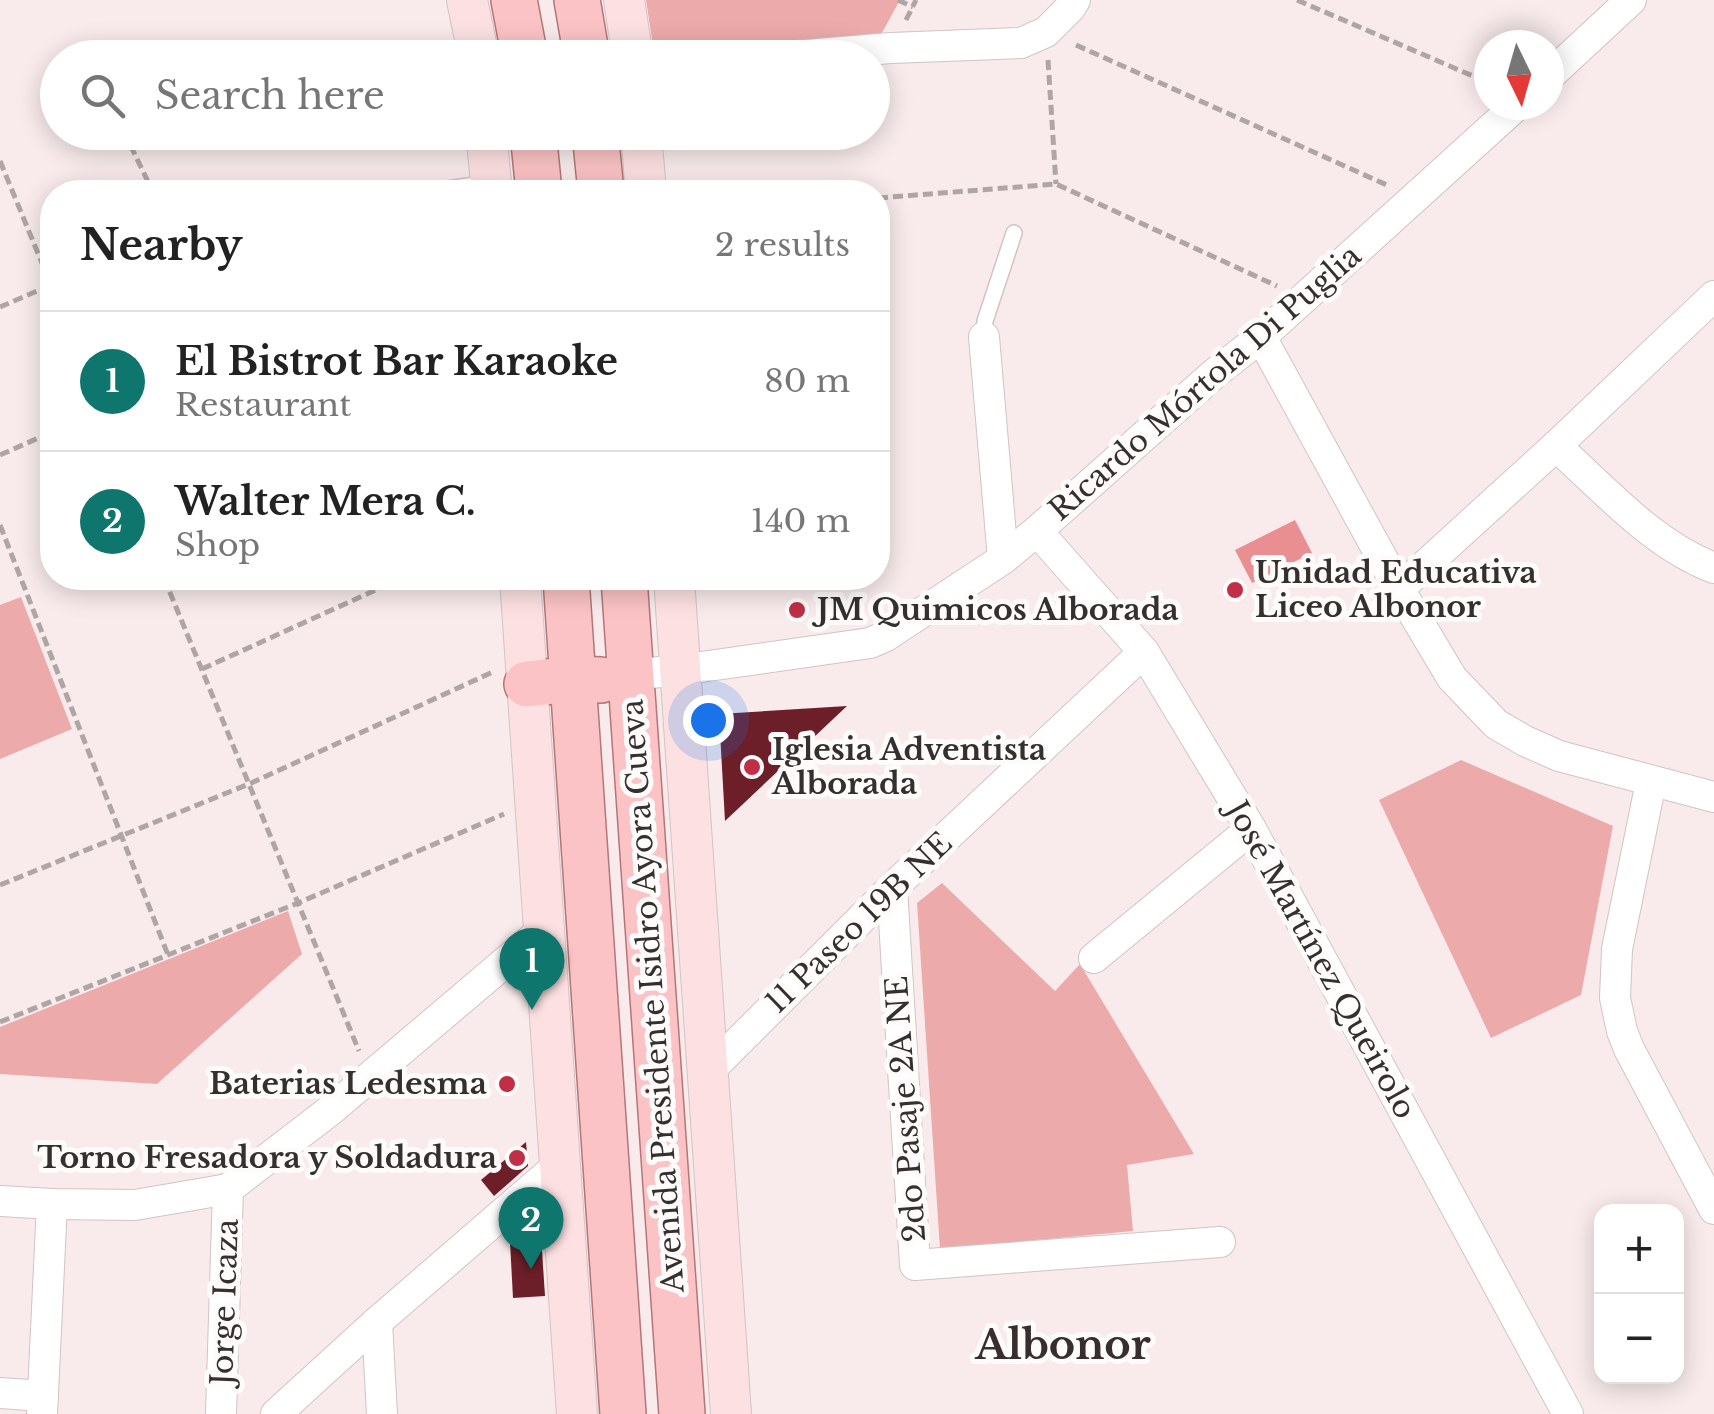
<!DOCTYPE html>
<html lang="en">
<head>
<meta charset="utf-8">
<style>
  body { margin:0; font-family:"Libre Baskerville",serif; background:#f6f6f6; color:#222 }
  .controls { position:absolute; right:30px; bottom:30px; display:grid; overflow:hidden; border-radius:20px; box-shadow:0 5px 25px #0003 }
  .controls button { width:90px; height:90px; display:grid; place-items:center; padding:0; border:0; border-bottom:2px solid #e0e0e0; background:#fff; color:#222; font:50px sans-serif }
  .compass { position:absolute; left:1474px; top:30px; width:90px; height:90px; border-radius:50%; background:#fff; box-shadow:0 5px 25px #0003; rotate:175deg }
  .you { position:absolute; left:708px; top:720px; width:35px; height:35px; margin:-25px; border:8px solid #fff; border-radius:50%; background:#1a73e8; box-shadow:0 0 0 15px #1a73e833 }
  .badge { display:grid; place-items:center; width:65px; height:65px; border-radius:50%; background:#0f766e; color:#fff; font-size:32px; font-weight:700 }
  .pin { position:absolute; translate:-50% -82px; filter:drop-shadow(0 2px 5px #0008) }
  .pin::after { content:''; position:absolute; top:52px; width:35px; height:30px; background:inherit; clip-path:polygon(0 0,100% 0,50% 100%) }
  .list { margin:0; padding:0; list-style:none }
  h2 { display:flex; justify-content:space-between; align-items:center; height:130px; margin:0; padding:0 40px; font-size:42px }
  h2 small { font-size:32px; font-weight:400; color:#767676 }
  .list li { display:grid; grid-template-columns:65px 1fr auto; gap:30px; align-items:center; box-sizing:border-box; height:140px; padding:0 40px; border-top:2px solid #e0e0e0 }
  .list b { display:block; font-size:38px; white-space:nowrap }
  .list p { margin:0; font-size:32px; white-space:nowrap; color:#767676 }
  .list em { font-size:32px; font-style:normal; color:#767676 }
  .icon { flex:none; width:55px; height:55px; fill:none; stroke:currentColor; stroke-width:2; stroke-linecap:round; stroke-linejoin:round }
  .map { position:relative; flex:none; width:1714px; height:1414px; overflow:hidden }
  .search { position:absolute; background:#fff; box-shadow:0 5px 25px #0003; left:40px; top:40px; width:850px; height:110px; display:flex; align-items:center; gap:25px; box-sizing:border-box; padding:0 35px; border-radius:55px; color:#767676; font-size:38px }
  .panel { position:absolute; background:#fff; box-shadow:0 5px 25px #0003; left:40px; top:180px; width:850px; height:410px; border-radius:40px }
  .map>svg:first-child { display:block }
  .green { fill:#edaaab }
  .water { fill:#e98e91 }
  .building { fill:#6d1f29 }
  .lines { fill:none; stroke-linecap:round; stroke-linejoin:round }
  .service-casing { stroke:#d1c4c4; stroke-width:18 }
  .minor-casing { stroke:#d1c4c4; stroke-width:32 }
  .secondary-casing { stroke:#d1c4c4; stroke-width:42 }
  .primary-casing { stroke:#b47678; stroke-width:48 }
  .path { stroke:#b0a5a5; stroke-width:5; stroke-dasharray:10 5; stroke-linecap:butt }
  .service { stroke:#fff; stroke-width:15 }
  .minor { stroke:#fff; stroke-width:30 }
  .secondary { stroke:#fde1e2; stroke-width:40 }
  .primary { stroke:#fbc3c5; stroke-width:45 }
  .poi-dot { fill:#c02f46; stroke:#fefbfb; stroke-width:4 }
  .labels { text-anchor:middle; stroke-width:10; stroke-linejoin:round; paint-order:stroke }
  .street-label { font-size:30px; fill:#353030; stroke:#fefbfb }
  .poi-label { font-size:30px; font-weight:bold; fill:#353030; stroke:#fefbfb; text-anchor:start }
  .district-label { font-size:40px; font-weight:bold; fill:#382e2e; stroke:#fefbfb }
</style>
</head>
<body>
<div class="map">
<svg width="1714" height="1414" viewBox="0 0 1714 1414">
  <rect width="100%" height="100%" fill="#f9ebeb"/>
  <g class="green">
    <path d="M 646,0 L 900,0 L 878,40 L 654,52 Z"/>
    <path d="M 21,597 L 72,729 L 0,759 L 0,605 Z"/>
    <path d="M 1461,760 L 1613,826 L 1581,995 L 1491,1038 L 1379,800 Z"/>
    <path d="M 942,883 L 1055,991 L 1080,964 L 1194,1154 L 1127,1165 L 1133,1231 L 940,1249 L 917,903 Z"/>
    <path d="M 288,911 L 302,954 L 157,1084 L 0,1074 L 0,1027 Z"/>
  </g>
  <path class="water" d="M 1295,520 L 1312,553 L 1252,583 L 1235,550 Z"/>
  <g class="building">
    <path d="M 847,706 L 725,821 L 719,714 Z"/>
    <path d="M 526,1142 L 528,1166 L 494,1196 L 481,1180 Z"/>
    <path d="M 540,1220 L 545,1296 L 513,1298 L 510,1242 Z"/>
  </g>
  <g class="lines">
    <defs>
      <g id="service">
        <path d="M 428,192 L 488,183"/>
        <path d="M 984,337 L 985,321 L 1014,233"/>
      </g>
      <g id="minor">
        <path d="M 770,58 L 891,48 L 1021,43 L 1046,32 L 1070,8 L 1075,0"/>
        <path d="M 1549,76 L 1631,0"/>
        <path d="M 984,337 L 1003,559"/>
        <path d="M 1261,337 L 1399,589 L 1452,678 L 1496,724 L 1525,741 L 1559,756 L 1714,797"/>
        <path d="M 1556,446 C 1605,490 1652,544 1714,568"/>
        <path d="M 1037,531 L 1144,652 L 1251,829 L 1568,1414"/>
        <path d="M 1399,589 L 1556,446 L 1714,296"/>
        <path d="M 630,675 L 680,670 L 870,643 L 886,636 L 1003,559 L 1037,531 L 1214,374 L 1261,337 L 1517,105"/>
        <path d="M 1651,782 L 1617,949 L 1615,998 L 1622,1031 L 1629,1049 L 1714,1209"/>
        <path d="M 892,888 L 915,1265 L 1220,1242"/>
        <path d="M 1094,958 L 1251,829"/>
        <path d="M 707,1073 L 892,888 L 1144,652"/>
        <path d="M 0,1201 L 52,1204 L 135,1205 L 228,1189 L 332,1109 L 543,930"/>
        <path d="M 377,1322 L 382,1414"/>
        <path d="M 0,1393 L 43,1396"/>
        <path d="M 42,1414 L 52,1204"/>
        <path d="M 221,1414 L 228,1189"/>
        <path d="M 276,1414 L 377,1322 L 560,1164"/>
      </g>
      <g id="secondary">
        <path d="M 467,0 L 479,58"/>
        <path d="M 624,0 L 633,58"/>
        <path d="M 486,132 L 492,192"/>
        <path d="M 641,132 L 646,192"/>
        <path d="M 520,578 L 577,1414"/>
        <path d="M 674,578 L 731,1414"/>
      </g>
      <g id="primary">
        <path d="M 514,0 L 525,58"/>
        <path d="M 577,0 L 587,58"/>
        <path d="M 533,132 L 539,192"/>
        <path d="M 595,132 L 601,192"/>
        <path d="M 566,578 L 623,1414"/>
        <path d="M 624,578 L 682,1414"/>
        <path d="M 527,684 L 573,679 L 601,680"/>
      </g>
    </defs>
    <use href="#service" class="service-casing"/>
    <use href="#minor" class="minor-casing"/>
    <use href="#secondary" class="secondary-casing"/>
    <use href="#primary" class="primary-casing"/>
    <g class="path">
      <path d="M 898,0 L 913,7"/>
      <path d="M 1297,0 L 1489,83"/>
      <path d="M 906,20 L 916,0"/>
      <path d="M 1076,45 L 1389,186"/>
      <path d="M 1048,60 L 1056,184"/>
      <path d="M 124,132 L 153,192"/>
      <path d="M 0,161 L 51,285 L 0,307"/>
      <path d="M 878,198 L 1056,184 L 1277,286"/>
      <path d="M 0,455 L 52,432"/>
      <path d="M 0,525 L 168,955"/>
      <path d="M 164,578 L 359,1051"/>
      <path d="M 202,669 L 402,578"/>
      <path d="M 0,885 L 249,784 L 495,671"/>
      <path d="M 0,1022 L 298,903 L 504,814"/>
    </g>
    <use href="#service" class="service"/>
    <use href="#minor" class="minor"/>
    <use href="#secondary" class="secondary"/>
    <use href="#primary" class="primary"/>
  </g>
  <g class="poi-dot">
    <circle cx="1235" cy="590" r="10"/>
    <circle cx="797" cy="610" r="10"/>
    <circle cx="752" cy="767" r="10"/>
    <circle cx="507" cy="1084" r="10"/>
    <circle cx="517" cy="1158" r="10"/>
  </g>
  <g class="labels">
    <g class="street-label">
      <text transform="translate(1205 383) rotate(-41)" y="10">Ricardo Mórtola Di Puglia</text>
      <text transform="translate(859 923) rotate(-44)" y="10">11 Paseo 19B NE</text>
      <text transform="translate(1321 960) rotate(61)" y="10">José Martínez Queirolo</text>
      <text transform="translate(653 996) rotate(-94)" y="10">Avenida Presidente Isidro Ayora Cueva</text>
      <text transform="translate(906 1109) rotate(-94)" y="10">2do Pasaje 2A NE</text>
      <text transform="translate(225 1302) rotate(-88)" y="10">Jorge Icaza</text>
    </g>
    <g class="poi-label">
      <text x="1255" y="583">Unidad Educativa<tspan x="1255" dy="34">Liceo Albonor</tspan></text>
      <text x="817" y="620">JM Quimicos Alborada</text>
      <text x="772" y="760">Iglesia Adventista<tspan x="772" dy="34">Alborada</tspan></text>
      <text x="487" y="1094" text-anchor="end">Baterias Ledesma</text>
      <text x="497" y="1168" text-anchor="end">Torno Fresadora y Soldadura</text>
    </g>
    <g class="district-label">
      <text x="1063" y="1359">Albonor</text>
    </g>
  </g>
</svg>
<div class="controls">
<button>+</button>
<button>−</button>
</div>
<svg class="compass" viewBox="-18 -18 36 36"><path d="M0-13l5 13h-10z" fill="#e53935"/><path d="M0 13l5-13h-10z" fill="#767676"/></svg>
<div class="you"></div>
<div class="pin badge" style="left:532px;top:1010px">1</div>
<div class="pin badge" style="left:531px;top:1269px">2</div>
<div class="search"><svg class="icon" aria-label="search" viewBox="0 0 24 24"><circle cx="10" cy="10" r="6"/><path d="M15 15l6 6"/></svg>Search here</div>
<section class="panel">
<h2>Nearby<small>2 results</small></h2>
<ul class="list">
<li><span class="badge">1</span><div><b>El Bistrot Bar Karaoke</b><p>Restaurant</p></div><em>80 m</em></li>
<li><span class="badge">2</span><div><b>Walter Mera C.</b><p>Shop</p></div><em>140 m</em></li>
</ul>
</section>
</div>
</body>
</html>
